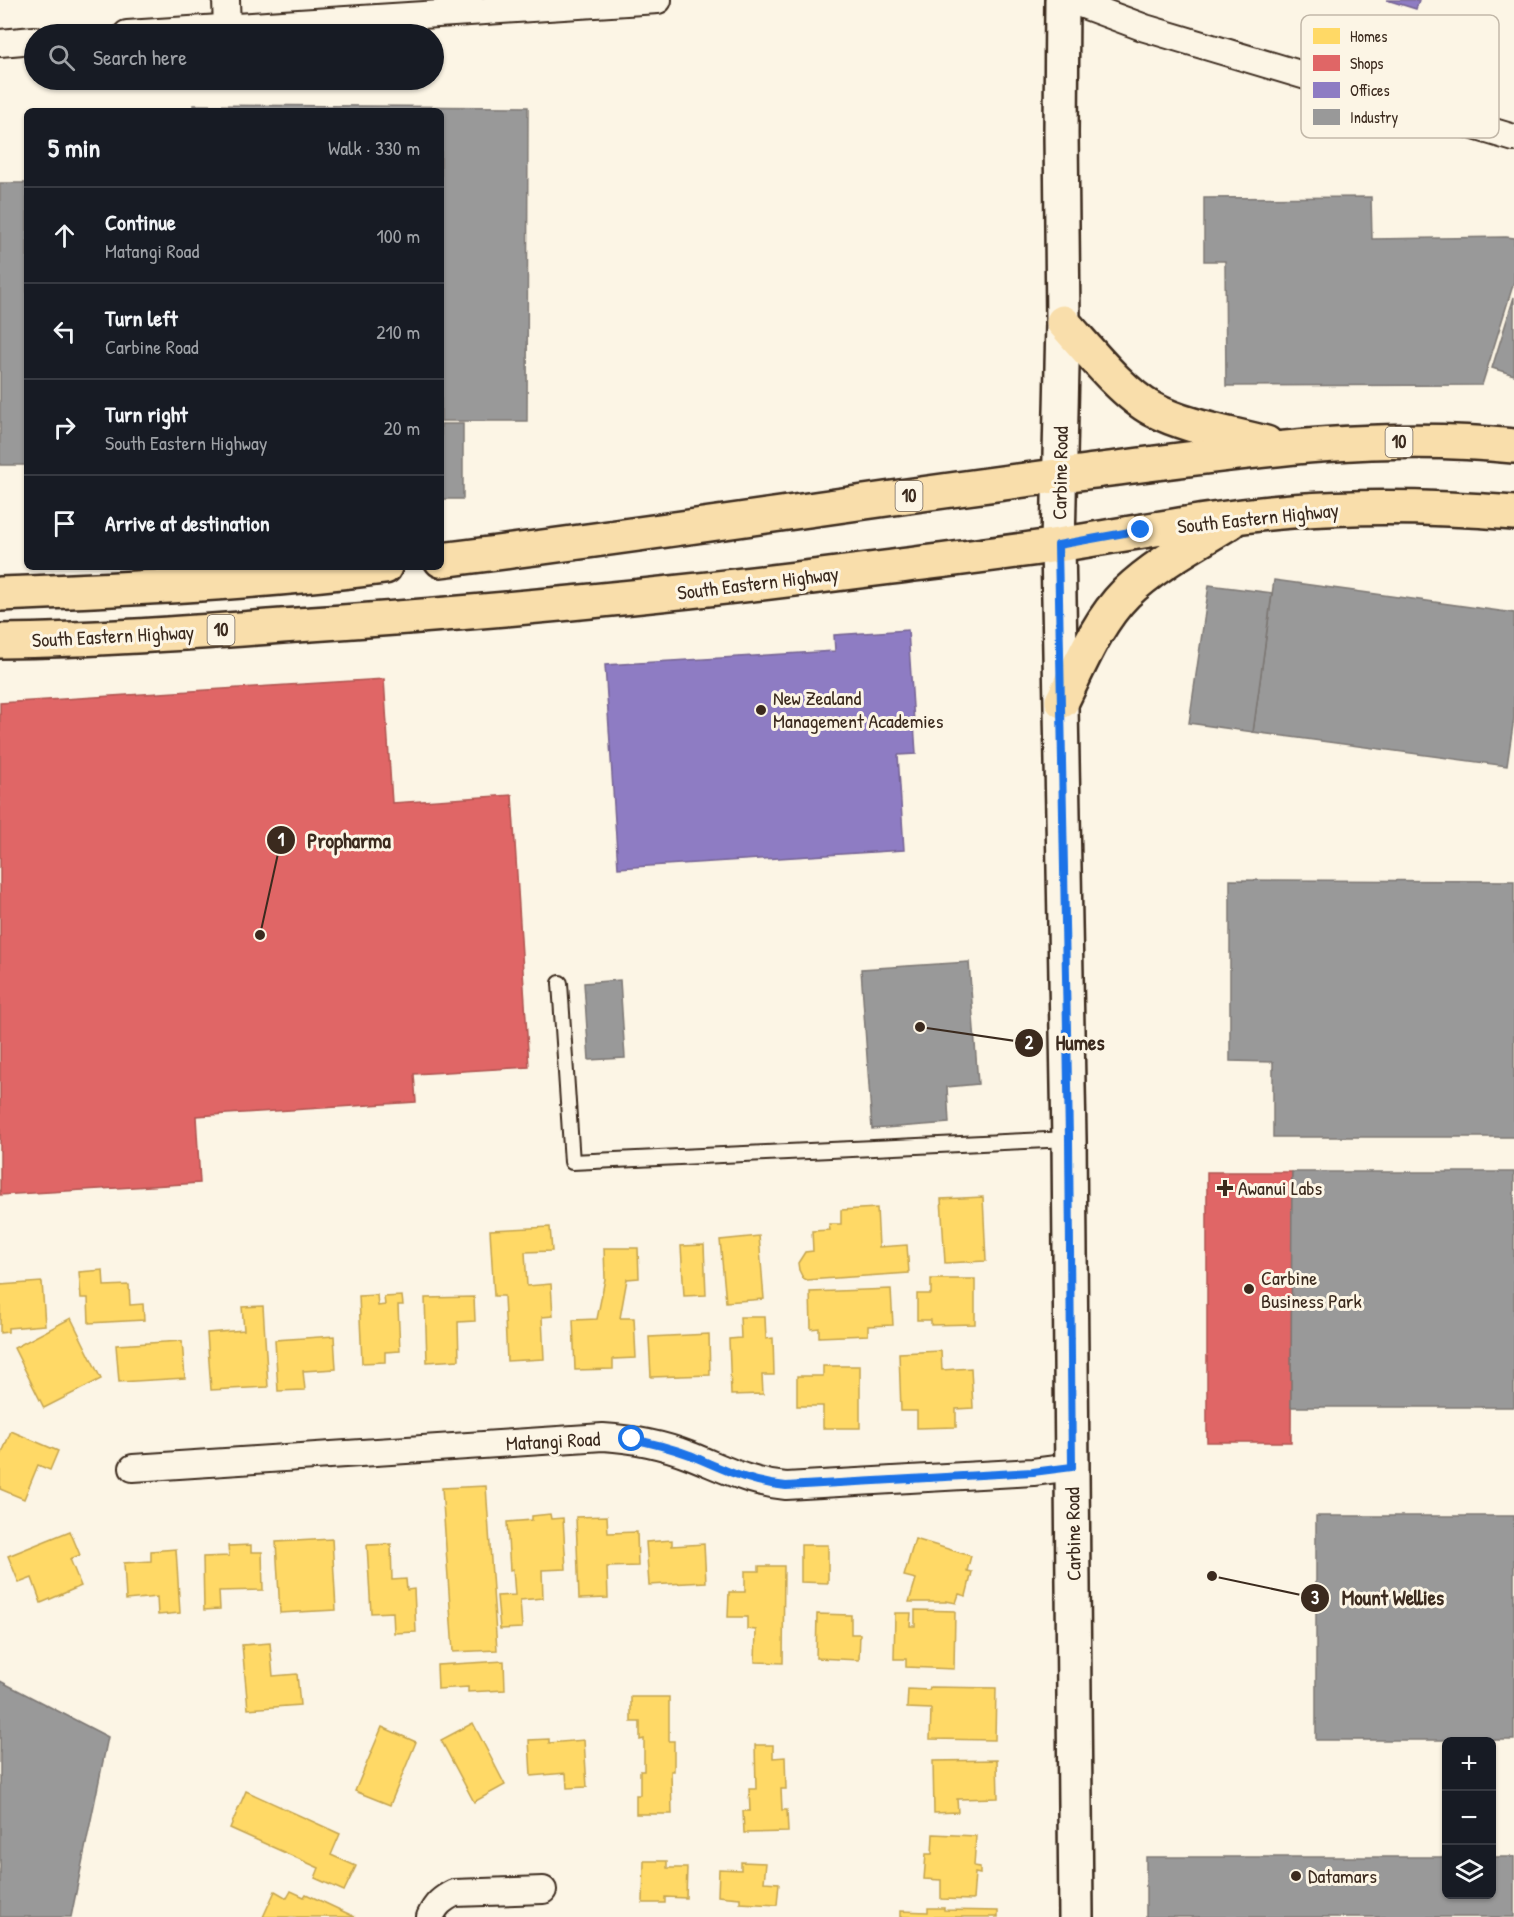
<!DOCTYPE html>
<html lang="en">
<head>
<meta charset="utf-8">
<style>
  body { margin:0; font-family:"Patrick Hand",sans-serif; background:#20242c; color:#f1f3f6 }
  .controls { position:absolute; right:18px; bottom:18px; display:grid; overflow:hidden; border-radius:9px; box-shadow:0 2px 4px #0004 }
  .controls button { width:54px; height:54px; display:grid; place-items:center; padding:0; border:0; border-bottom:2px solid #363941; background:#171b24; color:#f1f3f6; font:30px sans-serif }
  .stop { position:absolute; width:18px; height:18px; margin:-14px; border:4px solid #1a73e8; border-radius:50%; background:#fff }
  .stop.end { background:#1a73e8; border-color:#fff; box-shadow:0 2px 6px #0008 }
  .list { margin:0; padding:0; list-style:none }
  h2 { display:flex; justify-content:space-between; align-items:center; height:78px; margin:0; padding:0 24px; font-size:26px }
  h2 small { font-size:20px; font-weight:400; color:#9ea1a6 }
  .list li { display:grid; grid-template-columns:39px 1fr auto; gap:18px; align-items:center; box-sizing:border-box; height:96px; padding:0 24px; border-top:2px solid #363941 }
  .list b { display:block; font-size:22px; white-space:nowrap }
  .list p { margin:0; font-size:20px; white-space:nowrap; color:#9ea1a6 }
  .list em { font-size:20px; font-style:normal; color:#9ea1a6 }
  .icon { flex:none; width:33px; height:33px; fill:none; stroke:currentColor; stroke-width:2; stroke-linecap:round; stroke-linejoin:round }
  .map { position:relative; flex:none; width:1514px; height:1917px; overflow:hidden }
  .search { position:absolute; background:#171b24; box-shadow:0 2px 4px #0004; left:24px; top:24px; width:420px; height:66px; display:flex; align-items:center; gap:15px; box-sizing:border-box; padding:0 21px; border-radius:33px; color:#9ea1a6; font-size:22px }
  .panel { position:absolute; background:#171b24; box-shadow:0 2px 4px #0004; left:24px; top:108px; width:420px; height:462px; border-radius:9px }
  .map>svg:first-child { display:block }
  .homes { fill:#ffd966; stroke:#c4a450; stroke-width:1.5 }
  .shops { fill:#e06666; stroke:#ae5450; stroke-width:1.5 }
  .offices { fill:#8e7cc3; stroke:#756392; stroke-width:1.5 }
  .industry { fill:#999; stroke:#7d7874; stroke-width:1.5 }
  .lines { fill:none; stroke-linecap:round; stroke-linejoin:round }
  .lane-casing { stroke:#3b2a1e; stroke-width:18 }
  .street-casing { stroke:#3b2a1e; stroke-width:30 }
  .secondary-casing { stroke:#3b2a1e; stroke-width:38 }
  .primary-casing { stroke:#3b2a1e; stroke-width:38 }
  .lane { stroke:#fcf5e5; stroke-width:14 }
  .street { stroke:#fcf5e5; stroke-width:26 }
  .secondary { stroke:#fcf5e5; stroke-width:33 }
  .primary { stroke:#f9deab; stroke-width:33 }
  .route { stroke:#1a73e8; stroke-width:8 }
  .poi-dot { fill:#3b2a1e; stroke:#fcf5e5; stroke-width:2 }
  .labels { text-anchor:middle; stroke-width:6; stroke-linejoin:round; paint-order:stroke }
  .shield { fill:#fcf5e5; stroke:#75675a; stroke-width:1.5 }
  .shield-label { font-size:18px; font-weight:bold; fill:#3b2a1e }
  .street-label { font-size:20px; fill:#3b2a1e; stroke:#fcf5e5 }
  .poi-label { font-size:20px; fill:#3b2a1e; stroke:#fcf5e5; text-anchor:start }
  .key { fill:#fcf5e5; stroke:#c2b8a9; stroke-width:1.5 }
  .key-label { font-size:16px; fill:#3b2a1e }
  .leader { fill:none; stroke:#3b2a1e; stroke-width:2 }
  .callout-dot { fill:#3b2a1e; stroke:#fcf5e5; stroke-width:2 }
  .mark-label { font-size:18px; text-anchor:middle; font-weight:bold; fill:#fff }
  .callout-label { font-size:21px; text-anchor:middle; font-weight:bold; fill:#3b2a1e; stroke:#fcf5e5; stroke-width:6; stroke-linejoin:round; paint-order:stroke }
</style>
</head>
<body>
<div class="map">
<svg width="1514" height="1917" viewBox="0 0 1514 1917">
  <rect width="100%" height="100%" fill="#fcf5e5"/>
  <filter id="ink" filterUnits="userSpaceOnUse"><feTurbulence type="fractalNoise" baseFrequency=".0167" numOctaves="2"/><feDisplacementMap in="SourceGraphic" scale="12" xChannelSelector="R" yChannelSelector="G"/><feConvolveMatrix kernelMatrix="1 2 1 2 8 2 1 2 1" color-interpolation-filters="sRGB"/></filter>
  <g filter="url(#ink)">
    <g class="homes">
      <path d="M 983,1197 L 986,1261 L 945,1263 L 941,1199 Z"/>
      <path d="M 877,1208 L 879,1247 L 907,1245 L 909,1273 L 807,1280 L 803,1278 L 799,1270 L 798,1263 L 805,1252 L 813,1251 L 812,1231 L 830,1230 L 829,1224 L 841,1224 L 841,1210 Z"/>
      <path d="M 550,1227 L 552,1251 L 525,1252 L 527,1286 L 551,1284 L 553,1316 L 542,1317 L 544,1359 L 507,1361 L 504,1296 L 494,1296 L 490,1230 Z"/>
      <path d="M 759,1236 L 764,1299 L 726,1302 L 720,1240 Z"/>
      <path d="M 704,1245 L 706,1295 L 684,1296 L 681,1246 Z"/>
      <path d="M 604,1248 L 638,1248 L 639,1278 L 627,1279 L 620,1318 L 634,1318 L 636,1358 L 613,1359 L 613,1369 L 575,1370 L 573,1320 L 597,1319 L 605,1279 Z"/>
      <path d="M 103,1270 L 104,1286 L 129,1285 L 130,1305 L 143,1304 L 144,1320 L 89,1323 L 88,1298 L 81,1298 L 79,1272 Z"/>
      <path d="M 931,1279 L 975,1279 L 975,1324 L 931,1325 L 931,1320 L 917,1320 L 917,1294 L 931,1294 Z"/>
      <path d="M 42,1282 L 45,1325 L 8,1328 L 8,1332 L 0,1333 L 0,1285 Z"/>
      <path d="M 891,1289 L 893,1325 L 868,1326 L 868,1335 L 819,1337 L 819,1328 L 811,1329 L 810,1292 Z"/>
      <path d="M 377,1295 L 378,1306 L 385,1305 L 384,1297 L 402,1296 L 403,1305 L 398,1305 L 400,1351 L 385,1352 L 385,1362 L 362,1363 L 359,1296 Z"/>
      <path d="M 474,1297 L 475,1321 L 458,1322 L 459,1360 L 427,1362 L 425,1298 Z"/>
      <path d="M 263,1306 L 268,1387 L 211,1390 L 207,1333 L 244,1330 L 242,1307 Z"/>
      <path d="M 740,1317 L 765,1317 L 766,1339 L 773,1338 L 774,1375 L 762,1375 L 763,1394 L 731,1395 L 729,1339 L 741,1338 Z"/>
      <path d="M 71,1318 L 101,1379 L 44,1408 L 14,1348 Z"/>
      <path d="M 709,1334 L 710,1375 L 651,1377 L 649,1337 Z"/>
      <path d="M 334,1336 L 336,1369 L 303,1371 L 305,1390 L 278,1391 L 275,1340 Z"/>
      <path d="M 182,1341 L 185,1378 L 119,1382 L 116,1345 Z"/>
      <path d="M 941,1351 L 942,1370 L 971,1368 L 973,1408 L 956,1409 L 956,1427 L 917,1428 L 917,1411 L 901,1411 L 899,1353 Z"/>
      <path d="M 823,1366 L 860,1366 L 860,1428 L 823,1428 L 823,1406 L 797,1406 L 797,1376 L 823,1376 Z"/>
      <path d="M 11,1431 L 58,1451 L 50,1470 L 38,1465 L 24,1499 L 0,1489 L 0,1458 Z"/>
      <path d="M 486,1486 L 497,1650 L 453,1652 L 442,1488 Z"/>
      <path d="M 550,1514 L 551,1519 L 563,1518 L 566,1569 L 542,1570 L 543,1598 L 520,1600 L 522,1628 L 500,1629 L 497,1596 L 515,1595 L 513,1569 L 510,1570 L 507,1522 L 532,1520 L 532,1516 Z"/>
      <path d="M 607,1516 L 608,1533 L 637,1532 L 638,1566 L 607,1567 L 608,1598 L 579,1599 L 576,1517 Z"/>
      <path d="M 70,1531 L 80,1555 L 70,1559 L 81,1586 L 41,1603 L 32,1578 L 19,1583 L 8,1556 Z"/>
      <path d="M 332,1539 L 336,1610 L 280,1613 L 276,1542 Z"/>
      <path d="M 915,1539 L 971,1556 L 967,1571 L 972,1572 L 966,1596 L 959,1594 L 956,1603 L 946,1601 L 946,1602 L 909,1602 L 916,1579 L 904,1576 Z"/>
      <path d="M 672,1540 L 672,1546 L 704,1544 L 706,1582 L 649,1585 L 646,1542 Z"/>
      <path d="M 391,1544 L 392,1580 L 406,1579 L 407,1590 L 414,1589 L 416,1632 L 394,1633 L 393,1612 L 371,1613 L 367,1545 Z"/>
      <path d="M 251,1545 L 251,1552 L 262,1552 L 263,1590 L 219,1591 L 220,1609 L 204,1610 L 203,1557 L 229,1556 L 228,1546 Z"/>
      <path d="M 801,1545 L 828,1545 L 828,1583 L 801,1582 Z"/>
      <path d="M 176,1549 L 180,1613 L 158,1615 L 157,1597 L 126,1600 L 124,1563 L 151,1561 L 151,1551 Z"/>
      <path d="M 759,1566 L 784,1566 L 783,1663 L 755,1662 L 756,1630 L 747,1629 L 747,1617 L 728,1617 L 729,1592 L 745,1592 L 745,1571 L 759,1571 Z"/>
      <path d="M 915,1610 L 955,1611 L 954,1669 L 906,1667 L 906,1659 L 894,1659 L 895,1613 L 911,1613 L 910,1626 L 915,1626 Z"/>
      <path d="M 817,1614 L 851,1615 L 851,1634 L 860,1634 L 859,1660 L 816,1658 Z"/>
      <path d="M 270,1643 L 273,1676 L 297,1674 L 300,1705 L 248,1709 L 242,1645 Z"/>
      <path d="M 504,1661 L 505,1690 L 468,1692 L 468,1687 L 438,1689 L 437,1665 Z"/>
      <path d="M 930,1687 L 996,1688 L 995,1740 L 930,1739 L 931,1709 L 907,1708 L 908,1689 L 929,1690 Z"/>
      <path d="M 631,1697 L 669,1697 L 669,1741 L 674,1741 L 674,1771 L 671,1771 L 672,1814 L 636,1814 L 636,1795 L 640,1795 L 640,1771 L 644,1771 L 644,1739 L 640,1740 L 640,1722 L 631,1722 Z"/>
      <path d="M 473,1723 L 505,1785 L 474,1802 L 441,1740 Z"/>
      <path d="M 382,1727 L 416,1742 L 390,1805 L 355,1791 Z"/>
      <path d="M 549,1739 L 549,1743 L 584,1740 L 587,1787 L 567,1788 L 566,1773 L 531,1776 L 529,1740 Z"/>
      <path d="M 755,1745 L 773,1745 L 773,1758 L 785,1757 L 786,1789 L 781,1789 L 782,1810 L 787,1810 L 788,1832 L 744,1833 L 743,1811 L 750,1811 L 749,1789 L 756,1789 Z"/>
      <path d="M 997,1760 L 998,1798 L 957,1799 L 958,1812 L 934,1813 L 933,1761 Z"/>
      <path d="M 246,1791 L 340,1834 L 331,1855 L 356,1866 L 344,1891 L 315,1878 L 319,1868 L 230,1828 Z"/>
      <path d="M 933,1834 L 976,1836 L 974,1866 L 980,1867 L 980,1874 L 975,1873 L 973,1900 L 941,1899 L 941,1880 L 924,1879 L 926,1854 L 932,1854 Z"/>
      <path d="M 644,1861 L 667,1861 L 667,1868 L 687,1868 L 686,1898 L 665,1897 L 665,1903 L 643,1903 Z"/>
      <path d="M 741,1862 L 766,1863 L 764,1882 L 779,1883 L 777,1905 L 740,1903 L 740,1898 L 718,1896 L 719,1869 L 741,1870 Z"/>
      <path d="M 275,1891 L 287,1898 L 291,1891 L 304,1897 L 306,1894 L 355,1917 L 263,1917 Z"/>
      <path d="M 928,1908 L 944,1908 L 944,1910 L 998,1911 L 998,1917 L 900,1917 L 900,1911 L 928,1912 Z"/>
    </g>
    <g class="shops">
      <path d="M 384,679 L 392,803 L 512,795 L 529,1067 L 414,1074 L 416,1102 L 196,1116 L 200,1183 L 0,1195 L 0,703 Z"/>
      <path d="M 1207,1172 L 1292,1172 L 1291,1442 L 1207,1442 Z"/>
    </g>
    <g class="offices">
      <path d="M 1387,0 L 1419,0 L 1416,9 Z"/>
      <path d="M 908,630 L 916,754 L 898,755 L 904,850 L 618,868 L 605,665 L 835,651 L 834,635 Z"/>
    </g>
    <g class="industry">
      <path d="M 193,105 L 528,107 L 527,421 L 441,421 L 441,111 L 193,111 Z"/>
      <rect x="0" y="183" width="27" height="282"/>
      <path d="M 1371,197 L 1372,239 L 1506,237 L 1514,238 L 1514,282 L 1482,385 L 1226,386 L 1225,261 L 1204,261 L 1204,198 Z"/>
      <path d="M 1514,297 L 1514,375 L 1492,368 Z"/>
      <rect x="441" y="424" width="22" height="75"/>
      <path d="M 1274,580 L 1514,613 L 1514,718 L 1507,766 L 1253,732 Z"/>
      <path d="M 1209,585 L 1272,593 L 1253,732 L 1189,723 Z"/>
      <path d="M 1230,880 L 1514,881 L 1514,1137 L 1273,1137 L 1273,1062 L 1230,1061 Z"/>
      <path d="M 969,962 L 978,1084 L 947,1087 L 949,1123 L 872,1129 L 861,969 Z"/>
      <path d="M 620,980 L 625,1058 L 589,1060 L 584,983 Z"/>
      <path d="M 1292,1172 L 1514,1172 L 1514,1407 L 1291,1407 Z"/>
      <rect x="1316" y="1516" width="198" height="224"/>
      <path d="M 0,1681 L 108,1737 L 71,1917 L 0,1917 Z"/>
      <path d="M 1146,1857 L 1446,1857 L 1446,1894 L 1492,1894 L 1492,1857 L 1514,1857 L 1514,1917 L 1146,1917 Z"/>
    </g>
    <g class="lines">
      <defs>
        <path id="lane" d="M 560,983 L 572,1162 L 1069,1139"/>
        <g id="street">
          <path d="M 226,0 L 227,28"/>
          <path d="M 1070,0 L 1145,28 L 1514,138"/>
          <path d="M 127,34 L 658,0"/>
          <path d="M 0,43 L 34,40"/>
          <path d="M 133,1468 L 603,1437 C 633,1439 661,1444 689,1455 C 725,1469 747,1482 786,1486 L 1033,1472 L 1072,1467"/>
          <path d="M 430,1917 C 436,1904 442,1899 454,1893 L 543,1890"/>
        </g>
        <path id="secondary" d="M 1062,0 L 1061,133 L 1063,322 L 1058,545 L 1069,1139 L 1076,1917"/>
        <g id="primary">
          <path d="M 1063,322 C 1086,347 1122,393 1152,409 C 1186,427 1228,433 1266,443"/>
          <path d="M 441,560 C 657,534 871,499 1087,472 C 1228,454 1371,431 1514,446"/>
          <path d="M 0,594 C 128,589 258,583 385,567"/>
          <path d="M 0,641 C 94,640 188,633 282,626 C 483,613 684,594 884,568 C 942,560 1000,554 1058,545 C 1136,533 1214,517 1292,511 C 1366,505 1441,507 1514,513"/>
          <path d="M 1062,701 C 1080,665 1097,622 1126,593 C 1156,564 1195,544 1230,522"/>
        </g>
      </defs>
      <use href="#lane" class="lane-casing"/>
      <use href="#street" class="street-casing"/>
      <use href="#secondary" class="secondary-casing"/>
      <use href="#primary" class="primary-casing"/>
      <use href="#lane" class="lane"/>
      <use href="#street" class="street"/>
      <use href="#secondary" class="secondary"/>
      <use href="#primary" class="primary"/>
    </g>
  </g>
  <g class="lines" filter="url(#ink)">
    <path class="route" d="M 632,1439 C 652,1443 671,1448 690,1455 C 725,1470 748,1482 786,1486 L 1033,1472 L 1072,1467 L 1069,1139 L 1058,545 L 1141,530"/>
  </g>
  <g class="poi-dot">
    <circle cx="761" cy="710" r="6"/>
    <path d="M1222 1179h6v6h6v6h-6v6h-6v-6h-6v-6h6z"/>
    <circle cx="1249" cy="1289" r="6"/>
    <circle cx="1296" cy="1876" r="6"/>
  </g>
  <g class="labels">
    <g class="shield">
      <rect x="1385.5" y="427" width="27" height="30" rx="4.5"/>
      <rect x="895.5" y="481" width="27" height="30" rx="4.5"/>
      <rect x="207.5" y="615" width="27" height="30" rx="4.5"/>
    </g>
    <g class="shield-label">
      <text x="1399" y="448">10</text>
      <text x="909" y="502">10</text>
      <text x="221" y="636">10</text>
    </g>
    <g class="street-label">
      <text transform="translate(1060 473) rotate(-89)" y="7">Carbine Road</text>
      <text transform="translate(1258 518) rotate(-6)" y="7">South Eastern Highway</text>
      <text transform="translate(758 583) rotate(-7)" y="7">South Eastern Highway</text>
      <text transform="translate(113 636) rotate(-3)" y="7">South Eastern Highway</text>
      <text transform="translate(553 1441) rotate(-3)" y="7">Matangi Road</text>
      <text transform="translate(1073 1534) rotate(-91)" y="7">Carbine Road</text>
    </g>
    <g class="poi-label">
      <text x="773" y="705">New Zealand<tspan x="773" dy="23">Management Academies</tspan></text>
      <text x="1238" y="1195">Awanui Labs</text>
      <text x="1261" y="1285">Carbine<tspan x="1261" dy="23">Business Park</tspan></text>
      <text x="1308" y="1883">Datamars</text>
    </g>
  </g>
  <rect x="1301" y="15" width="198" height="123" rx="9" class="key"/>
  <rect x="1313" y="28" width="27" height="16" fill="#ffd966"/>
  <rect x="1313" y="55" width="27" height="16" fill="#e06666"/>
  <rect x="1313" y="82" width="27" height="16" fill="#8e7cc3"/>
  <rect x="1313" y="109" width="27" height="16" fill="#999"/>
  <g class="key-label">
    <text x="1350" y="42">Homes</text>
    <text x="1350" y="69">Shops</text>
    <text x="1350" y="96">Offices</text>
    <text x="1350" y="123">Industry</text>
  </g>
  <path class="leader" d="M260 935L281 840M920 1027L1029 1043M1212 1576L1315 1598"/>
  <g class="callout-dot">
    <circle cx="260" cy="935" r="6"/>
    <circle cx="920" cy="1027" r="6"/>
    <circle cx="1212" cy="1576" r="6"/>
    <circle cx="281" cy="840" r="15"/>
    <circle cx="1029" cy="1043" r="15"/>
    <circle cx="1315" cy="1598" r="15"/>
  </g>
  <g class="mark-label">
    <text x="281" y="846">1</text>
    <text x="1029" y="1049">2</text>
    <text x="1315" y="1604">3</text>
  </g>
  <g class="callout-label">
    <text x="349" y="848">Propharma</text>
    <text x="1080" y="1050">Humes</text>
    <text x="1393" y="1605">Mount Wellies</text>
  </g>
</svg>
<div class="controls">
<button>+</button>
<button>−</button>
<button><svg class="icon" aria-label="layers" viewBox="0 0 24 24"><path d="M12 4l9 5-9 5-9-5zM3 14l9 5 9-5"/></svg></button>
</div>
<div class="stop" style="left:632px;top:1439px"></div>
<div class="stop end" style="left:1141px;top:530px"></div>
<div class="search"><svg class="icon" aria-label="search" viewBox="0 0 24 24"><circle cx="10" cy="10" r="6"/><path d="M15 15l6 6"/></svg>Search here</div>
<section class="panel">
<h2>5 min<small>Walk · 330 m</small></h2>
<ul class="list">
<li><svg class="icon" aria-label="ahead" viewBox="0 0 24 24"><path d="M12 20V5M6 11l6-6 6 6"/></svg><div><b>Continue</b><p>Matangi Road</p></div><em>100 m</em></li>
<li><svg class="icon" aria-label="left" viewBox="0 0 24 24"><path d="M17 20v-9H6M10 6l-5 5 5 5"/></svg><div><b>Turn left</b><p>Carbine Road</p></div><em>210 m</em></li>
<li><svg class="icon" aria-label="right" viewBox="0 0 24 24"><path d="M7 20v-9h11M14 6l5 5-5 5"/></svg><div><b>Turn right</b><p>South Eastern Highway</p></div><em>20 m</em></li>
<li><svg class="icon" aria-label="arrive" viewBox="0 0 24 24"><path d="M6 21V4h12l-3 4 3 4H6"/></svg><div><b>Arrive at destination</b></div></li>
</ul>
</section>
</div>
</body>
</html>
